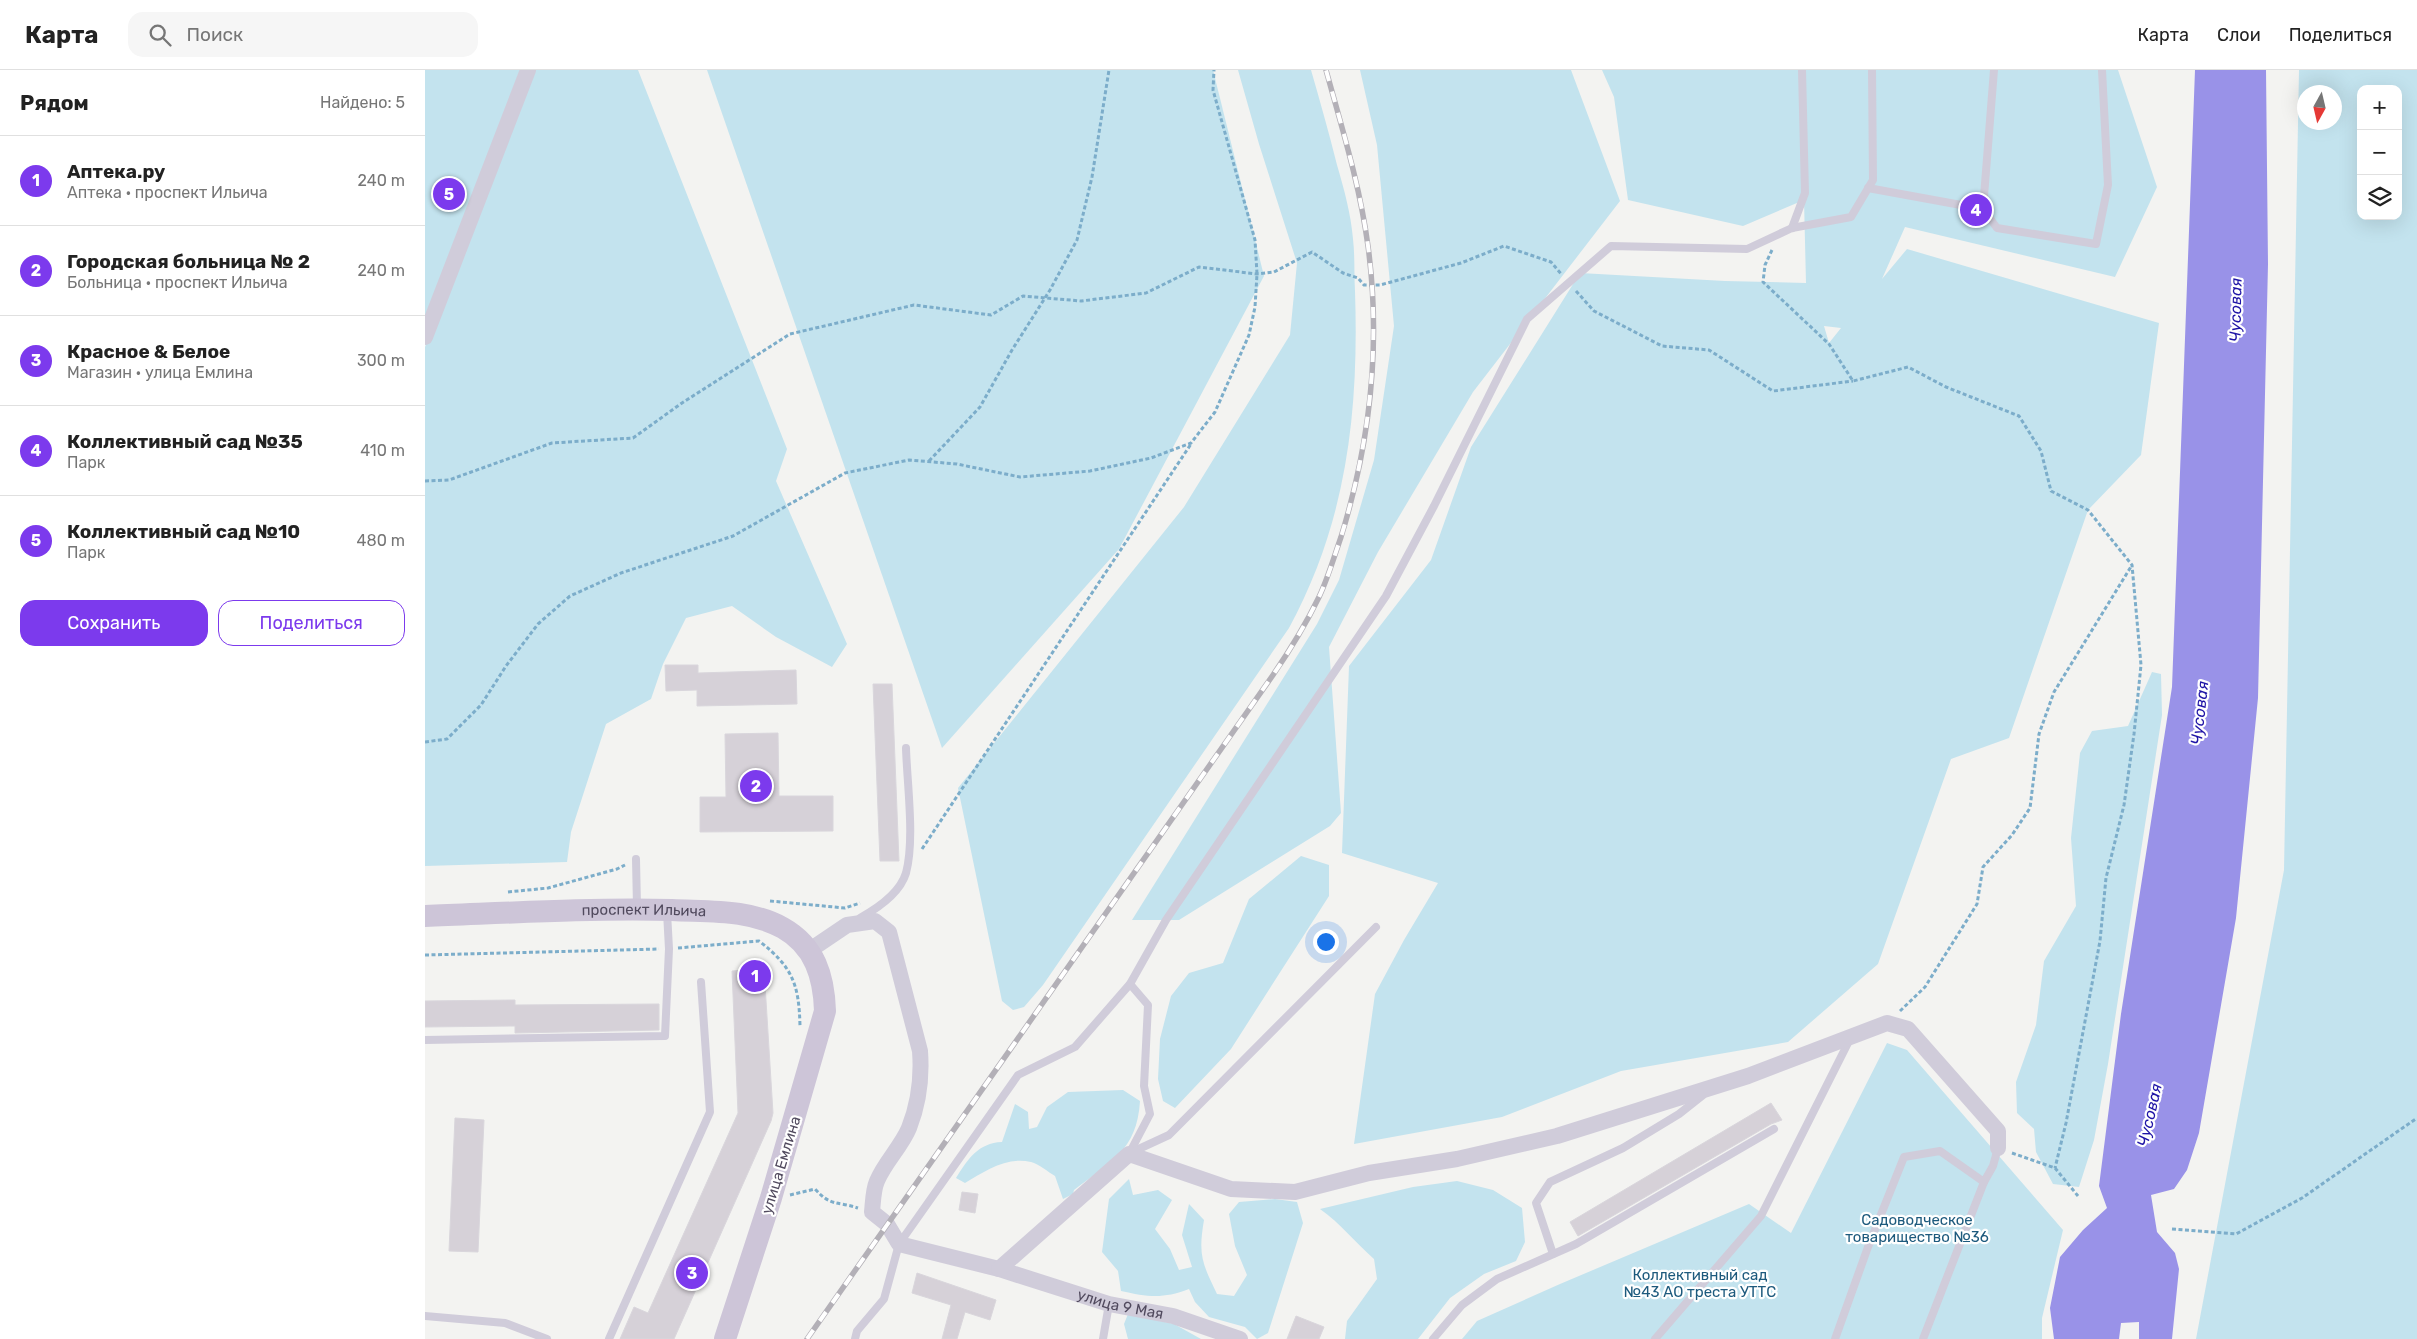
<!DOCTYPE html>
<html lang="ru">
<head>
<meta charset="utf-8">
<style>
  body { margin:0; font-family:Rubik,sans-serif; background:#f6f6f6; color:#222 }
  .controls { position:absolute; right:15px; top:15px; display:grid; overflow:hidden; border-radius:10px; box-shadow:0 5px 20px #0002 }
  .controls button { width:45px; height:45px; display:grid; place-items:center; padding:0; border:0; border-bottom:1px solid #e0e0e0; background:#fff; color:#222; font:25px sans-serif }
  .compass { position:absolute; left:1872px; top:15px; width:45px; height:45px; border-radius:50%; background:#fff; box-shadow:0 5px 20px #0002; rotate:188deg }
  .you { position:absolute; left:900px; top:871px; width:18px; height:18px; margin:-12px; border:4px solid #fff; border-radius:50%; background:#1a73e8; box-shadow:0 0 0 8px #1a73e833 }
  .badge { display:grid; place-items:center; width:32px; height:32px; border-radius:50%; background:#7c3aed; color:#fff; font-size:16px; font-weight:700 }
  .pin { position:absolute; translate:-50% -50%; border:2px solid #fff; box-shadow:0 1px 5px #0006 }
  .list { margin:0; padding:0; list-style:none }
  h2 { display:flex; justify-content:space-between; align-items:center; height:65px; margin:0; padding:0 20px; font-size:21px }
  h2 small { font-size:16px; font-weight:400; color:#767676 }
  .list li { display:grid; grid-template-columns:32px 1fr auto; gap:15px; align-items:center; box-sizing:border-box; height:90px; padding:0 20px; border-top:1px solid #e0e0e0 }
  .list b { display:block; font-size:19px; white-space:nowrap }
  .list p { margin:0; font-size:16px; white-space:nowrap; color:#767676 }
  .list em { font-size:16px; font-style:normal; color:#767676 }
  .actions { display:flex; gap:10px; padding:15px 20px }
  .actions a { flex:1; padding:11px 0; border:1px solid #7c3aed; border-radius:15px; text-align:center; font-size:18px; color:#7c3aed }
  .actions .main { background:#7c3aed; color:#fff }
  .icon { flex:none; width:28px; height:28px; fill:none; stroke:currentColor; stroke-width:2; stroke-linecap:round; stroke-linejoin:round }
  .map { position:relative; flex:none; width:1992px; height:1269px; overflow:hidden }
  header { display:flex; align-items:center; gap:30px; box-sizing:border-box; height:70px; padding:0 25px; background:#fff; border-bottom:1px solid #e0e0e0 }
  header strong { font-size:24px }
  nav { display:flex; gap:28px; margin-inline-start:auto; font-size:18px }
  .search { width:350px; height:45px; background:#f6f6f6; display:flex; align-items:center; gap:12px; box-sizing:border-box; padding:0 18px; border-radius:15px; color:#767676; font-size:19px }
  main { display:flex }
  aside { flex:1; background:#fff }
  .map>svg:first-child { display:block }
  .green { fill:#c3e3ee; fill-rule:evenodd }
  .water { fill:#9992e8 }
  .building { fill:#d6d1d8; stroke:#d9d6dc }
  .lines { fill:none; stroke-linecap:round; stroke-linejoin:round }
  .path { stroke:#7cadca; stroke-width:3; stroke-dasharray:4 2.5; stroke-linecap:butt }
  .lane { stroke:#d0ccda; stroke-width:8 }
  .street { stroke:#d0ccda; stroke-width:16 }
  .secondary { stroke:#cdc5d8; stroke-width:22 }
  .rail-casing { stroke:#b3b0b7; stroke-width:5.5 }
  .rail { stroke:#fff; stroke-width:4; stroke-dasharray:11; stroke-linecap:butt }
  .labels { text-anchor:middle; stroke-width:4.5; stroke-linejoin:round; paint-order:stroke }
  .street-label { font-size:15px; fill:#514a5e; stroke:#fff }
  .park-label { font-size:15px; fill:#1d5a7d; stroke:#fff }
  .water-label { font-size:16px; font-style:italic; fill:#1f14a6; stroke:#fff }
</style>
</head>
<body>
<header>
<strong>Карта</strong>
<div class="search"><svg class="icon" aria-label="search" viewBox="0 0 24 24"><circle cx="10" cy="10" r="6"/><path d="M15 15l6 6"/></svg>Поиск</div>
<nav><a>Карта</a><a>Слои</a><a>Поделиться</a></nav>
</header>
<main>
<aside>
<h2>Рядом<small>Найдено: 5</small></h2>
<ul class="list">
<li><span class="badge">1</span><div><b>Аптека.ру</b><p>Аптека · проспект Ильича</p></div><em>240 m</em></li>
<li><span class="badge">2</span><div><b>Городская больница № 2</b><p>Больница · проспект Ильича</p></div><em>240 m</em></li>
<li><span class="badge">3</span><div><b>Красное &amp; Белое</b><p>Магазин · улица Емлина</p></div><em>300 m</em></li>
<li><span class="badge">4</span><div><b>Коллективный сад №35</b><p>Парк</p></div><em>410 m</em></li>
<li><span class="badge">5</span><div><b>Коллективный сад №10</b><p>Парк</p></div><em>480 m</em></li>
</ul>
<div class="actions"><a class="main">Сохранить</a><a>Поделиться</a></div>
</aside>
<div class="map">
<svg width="1992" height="1269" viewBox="0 0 1992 1269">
  <rect width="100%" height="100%" fill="#f3f3f1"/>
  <g class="green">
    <path d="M 0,0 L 95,0 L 0,249 Z"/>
    <path d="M 109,0 L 213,0 L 362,379 L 351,411 L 422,574 L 407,597 L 351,567 L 307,536 L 261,548 L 238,594 L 226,629 L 181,654 L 146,762 L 142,792 L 0,796 L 0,277 Z"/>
    <path d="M 282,0 L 788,0 L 839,206 L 694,479 L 517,678 Z"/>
    <path d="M 813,0 L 886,0 C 895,31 904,63 912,95 C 919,119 926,144 928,169 C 930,186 929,204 930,221 C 934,342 922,451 864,558 L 618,915 L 599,937 L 588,940 L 577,931 L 533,718 L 759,437 L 865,265 L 872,193 L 834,74 Z"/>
    <path d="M 935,0 L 1146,0 L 1195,131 L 1048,322 L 953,482 L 904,577 L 916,743 L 905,756 L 754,850 L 707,850 L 892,554 L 914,510 L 949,390 L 969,256 L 952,75 Z"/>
    <path d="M 1177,0 L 1693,0 L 1732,117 L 1690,207 L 1480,157 L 1457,209 L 1482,179 L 1734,253 L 1716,385 L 1663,440 L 1584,668 L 1526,689 L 1453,894 L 1363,972 L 1196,1001 L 1077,1047 L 929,1074 L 950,924 L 979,870 L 1013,813 L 917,783 L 924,596 L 1006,490 L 1046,377 L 1155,203 L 1300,211 L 1381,213 L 1379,130 L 1318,156 L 1203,130 L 1189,27 ZM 1399,256 L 1416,258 L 1404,273 Z"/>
    <path d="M 1874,0 L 1992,0 L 1992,1269 L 1771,1269 L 1859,800 ZM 1936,19 L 1973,19 L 1973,146 L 1936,146 ZM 1880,22 L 1910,22 L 1910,52 L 1880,52 Z"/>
    <path d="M 1727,602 L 1736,604 L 1737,645 L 1683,994 L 1669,1070 L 1654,1117 L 1628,1114 L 1611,1082 L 1609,1059 L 1592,1043 L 1591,1012 L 1611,955 L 1619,891 L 1651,836 L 1646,768 L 1655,683 L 1667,661 L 1703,656 Z"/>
    <path d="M 876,786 L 904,795 L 904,826 L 806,979 L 750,1038 L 738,1031 L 733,1009 L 735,969 L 746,926 L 764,903 L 798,893 L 824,829 Z"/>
    <path d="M 1462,973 L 1482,980 L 1638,1160 L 1617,1248 L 1617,1269 L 1037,1269 L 1052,1251 L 1135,1214 L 1324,1134 L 1366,1163 Z"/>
    <path d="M 698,1020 L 715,1031 C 712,1081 685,1092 649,1120 L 648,1124 L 638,1129 L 630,1106 C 623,1102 614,1094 606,1092 C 582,1086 560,1101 540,1113 L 531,1108 C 543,1089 553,1073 577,1072 L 590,1034 L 603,1042 L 604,1059 L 612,1057 L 622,1037 L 643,1022 Z"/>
    <path d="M 704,1109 L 708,1125 L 733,1120 L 747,1130 L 730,1159 L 745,1179 L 754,1200 L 767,1197 L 757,1165 L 764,1134 L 779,1150 C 773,1185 777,1193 792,1224 L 809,1226 L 822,1205 L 810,1176 L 804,1144 L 814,1132 L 850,1129 L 872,1132 L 878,1153 L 843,1263 L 832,1269 L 820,1257 L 784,1247 L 770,1232 L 764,1219 C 738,1229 723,1227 696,1221 L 693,1201 L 677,1182 L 684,1129 Z"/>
    <path d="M 1032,1111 L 1068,1120 L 1097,1138 L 1100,1172 L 1091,1191 L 1059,1204 L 1025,1228 L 993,1269 L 920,1269 L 922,1251 L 952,1209 L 949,1189 C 930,1172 915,1153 895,1139 L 988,1117 Z"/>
    <path d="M 703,1244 L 749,1254 L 776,1269 L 703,1269 L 699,1254 Z"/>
  </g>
  <path class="water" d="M 1770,0 L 1841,0 L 1843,194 L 1833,628 L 1811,848 L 1774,1063 L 1762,1100 L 1749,1119 L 1726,1125 L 1732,1162 L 1750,1183 L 1754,1199 L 1747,1269 L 1714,1269 L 1714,1252 L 1696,1253 L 1694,1269 L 1629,1269 L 1625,1238 L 1635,1187 L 1658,1160 L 1682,1138 L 1674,1116 L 1696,944 L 1747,617 Z"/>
  <g class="building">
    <path d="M 240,595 L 273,595 L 273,603 L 371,600 L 372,634 L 272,636 L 272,620 L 241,621 Z"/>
    <path d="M 448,614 L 467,614 L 474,791 L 455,791 Z"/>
    <path d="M 353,663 L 354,726 L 408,726 L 408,761 L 275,762 L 275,727 L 301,727 L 300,664 Z"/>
    <path d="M 339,898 L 348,1043 L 346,1051 L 249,1269 L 195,1269 L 209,1237 L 223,1243 L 313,1043 L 307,901 Z"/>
    <path d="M 90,930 L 90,935 L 234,934 L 234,960 L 90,963 L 90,956 L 0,957 L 0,931 Z"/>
    <path d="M 1346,1033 L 1357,1050 L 1346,1054 L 1153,1166 L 1145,1152 Z"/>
    <path d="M 30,1048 L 59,1050 L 53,1182 L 24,1181 Z"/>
    <path d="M 537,1122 L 553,1124 L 550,1143 L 534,1140 Z"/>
    <path d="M 492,1203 L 571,1230 L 565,1250 L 540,1242 L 532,1269 L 517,1269 L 526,1235 L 487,1223 Z"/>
    <path d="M 871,1246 L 899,1257 L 894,1269 L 862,1269 Z"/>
  </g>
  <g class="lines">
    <g class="path">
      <path d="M 1347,180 L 1340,195 L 1338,212 L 1404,274 L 1428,311 L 1483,297 L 1521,317 L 1594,346 L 1616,381 L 1626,421 L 1663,440 L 1707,495 L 1716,595 L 1709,664 L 1699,735 L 1681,808 L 1675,871 L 1641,1053 L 1630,1098"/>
      <path d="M 1151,221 L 1169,241 L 1237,276 L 1284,280 L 1348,321 L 1428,311"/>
      <path d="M 504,391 L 555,337 L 587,280 L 625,220 L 652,170 L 667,107 L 684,0"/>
      <path d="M 0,411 L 24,410 L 127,373 L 208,368 L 257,333 L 365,264 L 489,235 L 566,245 L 598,226 L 656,231 L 721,223 L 774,197 L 832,204 L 849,202 L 887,182 L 918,203 L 933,208 L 939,215 L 955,215 L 1036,193 L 1079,176 L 1126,192 L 1137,205"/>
      <path d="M 0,672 L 22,669 L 56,635 L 81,596 L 113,554 L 145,526 L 196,503 L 308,466 L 420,403 L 484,390 L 532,394 L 595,407 L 665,401 L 726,388 L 766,373 L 790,342 L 824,265 L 830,237 L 832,204 L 830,170 L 788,20 L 789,0"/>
      <path d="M 497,779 L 766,374"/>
      <path d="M 83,822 L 123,818 L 192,799 L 200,795"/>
      <path d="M 345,831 L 420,838 L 435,833"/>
      <path d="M 253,878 L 334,871 C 368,897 374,915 375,956"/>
      <path d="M 0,885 L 234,879"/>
      <path d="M 1475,941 L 1500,917 L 1552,834 L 1558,797 L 1587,765 L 1605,738 L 1614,664 L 1629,622 L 1707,495"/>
      <path d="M 1587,1083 L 1630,1098 L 1653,1126"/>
      <path d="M 365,1125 L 390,1119 C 406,1137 412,1131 433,1138"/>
      <path d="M 1747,1159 L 1811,1164 L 1877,1128 L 1992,1048"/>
    </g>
    <g class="lane">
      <path d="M 1569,0 L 1558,139 L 1572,158 L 1671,174 L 1683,115 L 1677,0"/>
      <path d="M 1443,118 L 1558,139"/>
      <path d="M 1367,158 L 1380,123 L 1377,0"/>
      <path d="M 211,789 L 212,837"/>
      <path d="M 435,848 C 453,838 475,823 481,803 C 490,770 482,713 481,678"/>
      <path d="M 0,970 L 240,966 L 244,879 L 242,842"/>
      <path d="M 705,1083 L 744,1065 L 951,857"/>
      <path d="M 704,1084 L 725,1044 L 719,1016 L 723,935 L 705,914"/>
      <path d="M 1128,1184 L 1111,1133 L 1125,1112 L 1198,1078 L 1254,1044 L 1278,1025"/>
      <path d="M 0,1246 L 80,1253 L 122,1269"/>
      <path d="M 184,1269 L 285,1042 L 276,912"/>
      <path d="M 430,1269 L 432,1261 L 459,1229 L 474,1174 L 593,1005 L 650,977 L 705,914 L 741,850 L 961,526 L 1009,436 L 1102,249 L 1186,176 L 1322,179 L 1367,158 L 1426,147 L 1448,110 L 1447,0"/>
      <path d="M 678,1269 L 684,1234"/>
      <path d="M 1008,1269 L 1037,1235 L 1072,1209 L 1151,1174 L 1349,1059"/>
      <path d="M 1230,1269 L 1336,1146 L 1425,969"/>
      <path d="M 1410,1269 L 1443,1177 L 1479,1087 L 1515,1081 L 1559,1112"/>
      <path d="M 1498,1269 L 1559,1112 L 1568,1096 L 1573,1078"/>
    </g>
    <g class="street">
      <path d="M 0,267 L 103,0"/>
      <path id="s1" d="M 385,880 L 422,855 L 450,851 L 464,862 L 495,981 C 497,1008 494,1033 484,1058 C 476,1077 460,1092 452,1111 C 448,1120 448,1133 447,1142 L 462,1154 L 474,1174 L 574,1199 L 684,1234 L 748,1246 L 815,1269"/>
      <path d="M 574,1199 L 704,1084 L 806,1119 L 870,1122 L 944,1103 L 1032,1089 L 1132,1066 L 1323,1006 L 1462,953 L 1483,959 L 1573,1061 L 1573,1078"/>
    </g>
    <path class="secondary" id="s2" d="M 0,846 C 82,843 165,838 247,840 C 284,842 324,839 358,858 C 390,876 399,907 400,941 L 346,1128 L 300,1269"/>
    <defs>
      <path id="rail" d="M 382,1269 L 848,605 C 865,580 881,554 894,527 C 903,508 909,487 916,467 C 945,373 956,273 943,176 C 935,116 917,58 901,0"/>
    </defs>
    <use href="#rail" class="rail-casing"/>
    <use href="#rail" class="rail"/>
  </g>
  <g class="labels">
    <g class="street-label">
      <text dy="5" stroke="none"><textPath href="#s2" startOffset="219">проспект Ильича</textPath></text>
      <text transform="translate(356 1095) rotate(-73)" y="5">улица Емлина</text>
      <text dy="5" stroke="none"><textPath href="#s1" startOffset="658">улица 9 Мая</textPath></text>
    </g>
    <g class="park-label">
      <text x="1492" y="1155">Садоводческое<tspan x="1492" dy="17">товарищество №36</tspan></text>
      <text x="1275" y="1210">Коллективный сад<tspan x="1275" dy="17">№43 АО треста УТТС</tspan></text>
    </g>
    <g class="water-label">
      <text transform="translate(1810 240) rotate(-89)" y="6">Чусовая</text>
      <text transform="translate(1774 643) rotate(-84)" y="6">Чусовая</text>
      <text transform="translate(1724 1045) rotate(-77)" y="6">Чусовая</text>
    </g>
  </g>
</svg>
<div class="controls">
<button>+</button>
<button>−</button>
<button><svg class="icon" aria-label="layers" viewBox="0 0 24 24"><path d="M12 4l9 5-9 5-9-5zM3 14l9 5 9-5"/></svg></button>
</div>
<svg class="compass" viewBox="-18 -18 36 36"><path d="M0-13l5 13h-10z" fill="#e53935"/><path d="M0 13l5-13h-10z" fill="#767676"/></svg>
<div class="you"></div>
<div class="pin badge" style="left:330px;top:906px">1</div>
<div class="pin badge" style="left:331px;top:716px">2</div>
<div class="pin badge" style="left:267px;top:1203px">3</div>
<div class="pin badge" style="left:1551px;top:140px">4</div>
<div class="pin badge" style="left:24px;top:124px">5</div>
</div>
</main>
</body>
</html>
